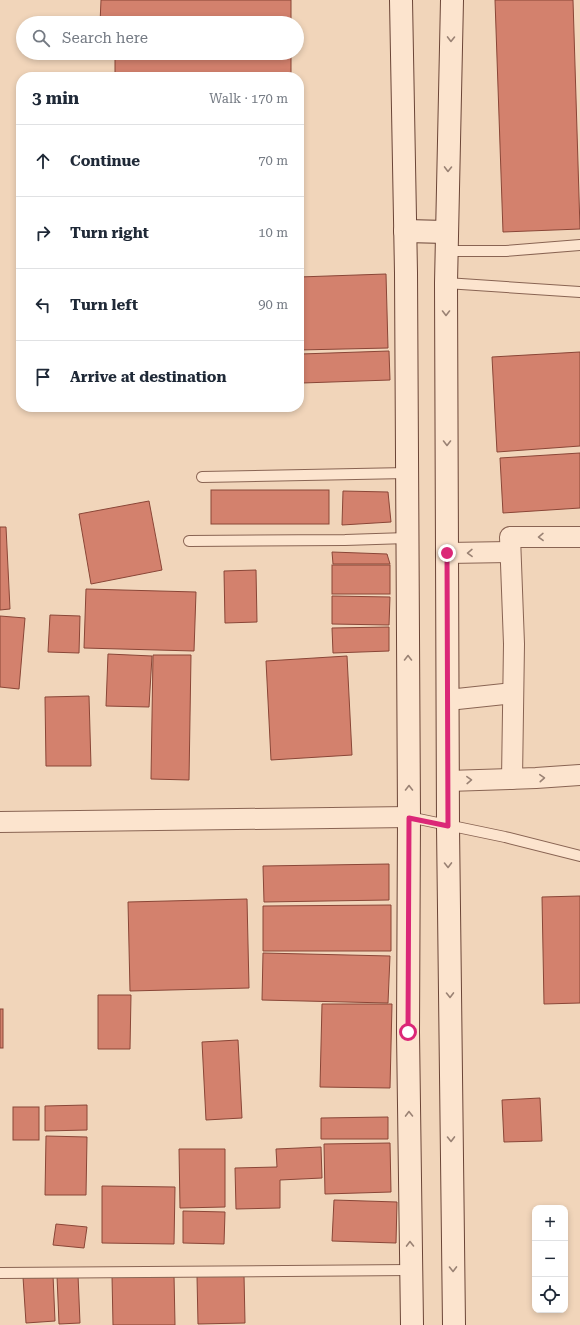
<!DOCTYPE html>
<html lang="en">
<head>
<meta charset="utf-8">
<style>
  body { margin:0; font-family:"Roboto Serif",serif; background:#f6f6f7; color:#1f2937 }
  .controls { position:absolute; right:12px; bottom:12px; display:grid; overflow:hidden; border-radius:8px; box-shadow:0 2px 6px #0003 }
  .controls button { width:36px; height:36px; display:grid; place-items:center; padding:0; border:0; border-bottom:1px solid #e0e1e3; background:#fff; color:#1f2937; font:20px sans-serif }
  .stop { position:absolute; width:12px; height:12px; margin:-9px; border:3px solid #db2777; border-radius:50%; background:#fff }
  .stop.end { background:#db2777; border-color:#fff; box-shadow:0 1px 4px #0008 }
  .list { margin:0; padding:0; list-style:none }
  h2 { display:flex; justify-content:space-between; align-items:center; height:52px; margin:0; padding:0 16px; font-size:17px }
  h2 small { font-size:13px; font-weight:400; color:#747a83 }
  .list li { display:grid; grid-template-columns:26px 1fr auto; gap:12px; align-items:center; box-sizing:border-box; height:72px; padding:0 16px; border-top:1px solid #e0e1e3 }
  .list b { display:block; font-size:15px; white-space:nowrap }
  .list em { font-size:13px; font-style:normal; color:#747a83 }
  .icon { flex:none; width:22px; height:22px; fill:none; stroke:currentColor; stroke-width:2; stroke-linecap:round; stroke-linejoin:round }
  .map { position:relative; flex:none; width:580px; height:1325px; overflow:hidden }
  .search { position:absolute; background:#fff; box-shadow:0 2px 6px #0003; left:16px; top:16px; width:288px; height:44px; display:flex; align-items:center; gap:10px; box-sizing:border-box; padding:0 14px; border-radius:22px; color:#747a83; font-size:15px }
  .panel { position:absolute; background:#fff; box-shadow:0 2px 6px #0003; left:16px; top:72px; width:288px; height:340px; border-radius:16px }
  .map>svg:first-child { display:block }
  .building { fill:#d3816d; stroke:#8a4637 }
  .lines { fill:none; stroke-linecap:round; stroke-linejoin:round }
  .service-casing { stroke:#896453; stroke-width:12 }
  .minor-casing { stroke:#896453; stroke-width:22 }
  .secondary-casing { stroke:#6b4537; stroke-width:24 }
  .service { stroke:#fce4ce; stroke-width:10 }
  .minor { stroke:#fce4ce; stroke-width:20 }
  .secondary { stroke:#fce4ce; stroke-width:22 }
  .oneway { stroke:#9a8274 }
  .route { stroke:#db2777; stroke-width:5 }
</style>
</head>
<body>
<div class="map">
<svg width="580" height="1325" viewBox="0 0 580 1325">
  <rect width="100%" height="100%" fill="#f1d5ba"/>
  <g class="building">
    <path d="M 101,0 L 291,0 L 291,23 L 100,23 Z"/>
    <path d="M 495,0 L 573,0 L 580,229 L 503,232 Z"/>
    <path d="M 115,55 L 291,57 L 291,77 L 115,77 Z"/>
    <path d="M 386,274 L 388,348 L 299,350 L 299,277 Z"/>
    <path d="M 389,351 L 390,380 L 302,383 L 301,354 Z"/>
    <path d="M 580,352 L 580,446 L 497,452 L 492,357 Z"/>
    <path d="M 580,453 L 580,508 L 503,513 L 500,458 Z"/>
    <rect x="211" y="490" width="118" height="34"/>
    <path d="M 343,491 L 388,492 L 391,522 L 342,525 Z"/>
    <path d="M 149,501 L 162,570 L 91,584 L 79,514 Z"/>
    <path d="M 0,527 L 6,527 L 10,609 L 0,610 Z"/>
    <path d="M 332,552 L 387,554 L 390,564 L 333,564 Z"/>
    <rect x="332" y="565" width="58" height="29"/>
    <path d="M 256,570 L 257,622 L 225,623 L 224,571 Z"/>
    <path d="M 86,589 L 196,592 L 194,651 L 84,648 Z"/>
    <path d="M 332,596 L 390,597 L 389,625 L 332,624 Z"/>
    <path d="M 50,615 L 80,616 L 79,653 L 48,652 Z"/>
    <path d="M 0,616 L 25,618 L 19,689 L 0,687 Z"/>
    <path d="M 389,627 L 389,651 L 333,653 L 332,628 Z"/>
    <path d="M 108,654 L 152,656 L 149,707 L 106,706 Z"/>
    <path d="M 153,655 L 191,655 L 189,780 L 151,779 Z"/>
    <path d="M 347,656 L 352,755 L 271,760 L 266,661 Z"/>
    <path d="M 89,696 L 91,766 L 46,766 L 45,697 Z"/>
    <path d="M 389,864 L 389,900 L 264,902 L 263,866 Z"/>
    <path d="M 580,896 L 580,1003 L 544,1004 L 542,897 Z"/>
    <path d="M 247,899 L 249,988 L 130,991 L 128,902 Z"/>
    <path d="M 391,905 L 391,951 L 263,951 L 263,906 Z"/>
    <path d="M 263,953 L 390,956 L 388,1003 L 262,1000 Z"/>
    <path d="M 98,995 L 131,995 L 130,1049 L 98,1049 Z"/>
    <path d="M 322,1004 L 392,1004 L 390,1088 L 320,1087 Z"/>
    <rect x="0" y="1009" width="3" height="39"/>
    <path d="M 238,1040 L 242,1118 L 206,1120 L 202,1042 Z"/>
    <path d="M 540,1098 L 542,1141 L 504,1142 L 502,1100 Z"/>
    <path d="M 87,1105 L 87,1130 L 45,1131 L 45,1106 Z"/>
    <rect x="13" y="1107" width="26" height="33"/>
    <path d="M 388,1117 L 388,1139 L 321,1139 L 321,1118 Z"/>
    <path d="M 46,1136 L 87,1137 L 86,1195 L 45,1195 Z"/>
    <path d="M 390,1143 L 391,1192 L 325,1194 L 324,1144 Z"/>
    <path d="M 321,1147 L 322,1178 L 280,1180 L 280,1208 L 236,1209 L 235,1168 L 277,1167 L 276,1149 Z"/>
    <path d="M 179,1149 L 225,1149 L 225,1207 L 180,1208 Z"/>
    <path d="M 102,1186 L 175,1187 L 174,1244 L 102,1243 Z"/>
    <path d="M 334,1200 L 397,1202 L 396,1243 L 332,1241 Z"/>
    <path d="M 183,1211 L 225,1212 L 224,1244 L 183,1243 Z"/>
    <path d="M 56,1224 L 87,1227 L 84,1248 L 53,1245 Z"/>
    <path d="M 53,1275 L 55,1321 L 26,1323 L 23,1277 Z"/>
    <path d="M 78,1275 L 80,1323 L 59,1324 L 57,1276 Z"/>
    <path d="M 174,1275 L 175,1325 L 113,1325 L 112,1276 Z"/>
    <path d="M 244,1275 L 245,1323 L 198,1324 L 197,1276 Z"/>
  </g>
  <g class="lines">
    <defs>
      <g id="service">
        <path d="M 447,251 L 506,251 L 580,245"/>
        <path d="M 446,283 L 580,292"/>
        <path d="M 202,477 L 407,473"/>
        <path d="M 189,541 L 345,540 L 407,538"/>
        <path d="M 409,817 L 505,837 L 580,856"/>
        <path d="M 0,1273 L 410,1270"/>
      </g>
      <g id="minor">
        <path d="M 447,553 L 510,552"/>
        <path d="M 448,700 L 513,693"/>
        <path d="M 512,779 L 514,644 L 510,537 L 580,537"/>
        <path d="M 448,781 L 536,778 L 580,775"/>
        <path d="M 0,822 L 409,817"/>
      </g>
      <g id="secondary">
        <path d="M 401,0 L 406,273 L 409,817 L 408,1032 L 412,1325"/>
        <path d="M 452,0 L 446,283 L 448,826 L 454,1325"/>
        <path d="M 405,231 L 447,232"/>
      </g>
    </defs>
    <use href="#service" class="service-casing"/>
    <use href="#minor" class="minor-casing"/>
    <use href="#secondary" class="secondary-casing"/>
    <use href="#service" class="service"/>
    <use href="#minor" class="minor"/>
    <use href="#secondary" class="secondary"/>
  </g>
  <defs><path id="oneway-chevron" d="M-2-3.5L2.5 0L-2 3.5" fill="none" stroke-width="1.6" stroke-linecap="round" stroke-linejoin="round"/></defs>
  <g class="oneway">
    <use href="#oneway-chevron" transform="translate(451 39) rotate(91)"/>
    <use href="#oneway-chevron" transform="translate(448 169) rotate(91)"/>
    <use href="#oneway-chevron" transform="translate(446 313) rotate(90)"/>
    <use href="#oneway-chevron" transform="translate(447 443) rotate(90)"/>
    <use href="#oneway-chevron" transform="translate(541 537) rotate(179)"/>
    <use href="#oneway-chevron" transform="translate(470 553) rotate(179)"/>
    <use href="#oneway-chevron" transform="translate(408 658) rotate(-90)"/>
    <use href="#oneway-chevron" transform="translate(542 778) rotate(-4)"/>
    <use href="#oneway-chevron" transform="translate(469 780) rotate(-2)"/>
    <use href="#oneway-chevron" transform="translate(409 788) rotate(-90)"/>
    <use href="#oneway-chevron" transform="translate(448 865) rotate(89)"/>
    <use href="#oneway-chevron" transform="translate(450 995) rotate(89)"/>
    <use href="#oneway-chevron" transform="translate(409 1114) rotate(-91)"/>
    <use href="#oneway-chevron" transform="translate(451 1139) rotate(89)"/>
    <use href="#oneway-chevron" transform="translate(410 1244) rotate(-91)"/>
    <use href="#oneway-chevron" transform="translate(453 1269) rotate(89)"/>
  </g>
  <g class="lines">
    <path class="route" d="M 408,1032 L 409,818 L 448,826 L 447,553"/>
  </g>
</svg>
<div class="controls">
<button>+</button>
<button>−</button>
<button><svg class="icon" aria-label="locate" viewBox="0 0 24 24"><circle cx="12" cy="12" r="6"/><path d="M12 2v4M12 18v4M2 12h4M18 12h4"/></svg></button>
</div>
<div class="stop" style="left:408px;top:1032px"></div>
<div class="stop end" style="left:447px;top:553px"></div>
<div class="search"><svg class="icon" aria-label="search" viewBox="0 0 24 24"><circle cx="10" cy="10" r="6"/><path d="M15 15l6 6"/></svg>Search here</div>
<section class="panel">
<h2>3 min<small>Walk · 170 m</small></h2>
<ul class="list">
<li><svg class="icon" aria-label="ahead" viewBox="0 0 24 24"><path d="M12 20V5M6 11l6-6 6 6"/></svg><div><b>Continue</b></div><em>70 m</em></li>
<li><svg class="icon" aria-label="right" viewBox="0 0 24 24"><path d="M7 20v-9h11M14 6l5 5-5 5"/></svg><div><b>Turn right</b></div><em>10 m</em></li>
<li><svg class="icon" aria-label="left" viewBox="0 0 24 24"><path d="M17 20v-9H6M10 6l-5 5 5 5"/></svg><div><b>Turn left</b></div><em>90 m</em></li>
<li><svg class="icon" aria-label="arrive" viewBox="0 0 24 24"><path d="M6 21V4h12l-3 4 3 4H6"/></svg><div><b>Arrive at destination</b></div></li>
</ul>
</section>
</div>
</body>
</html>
